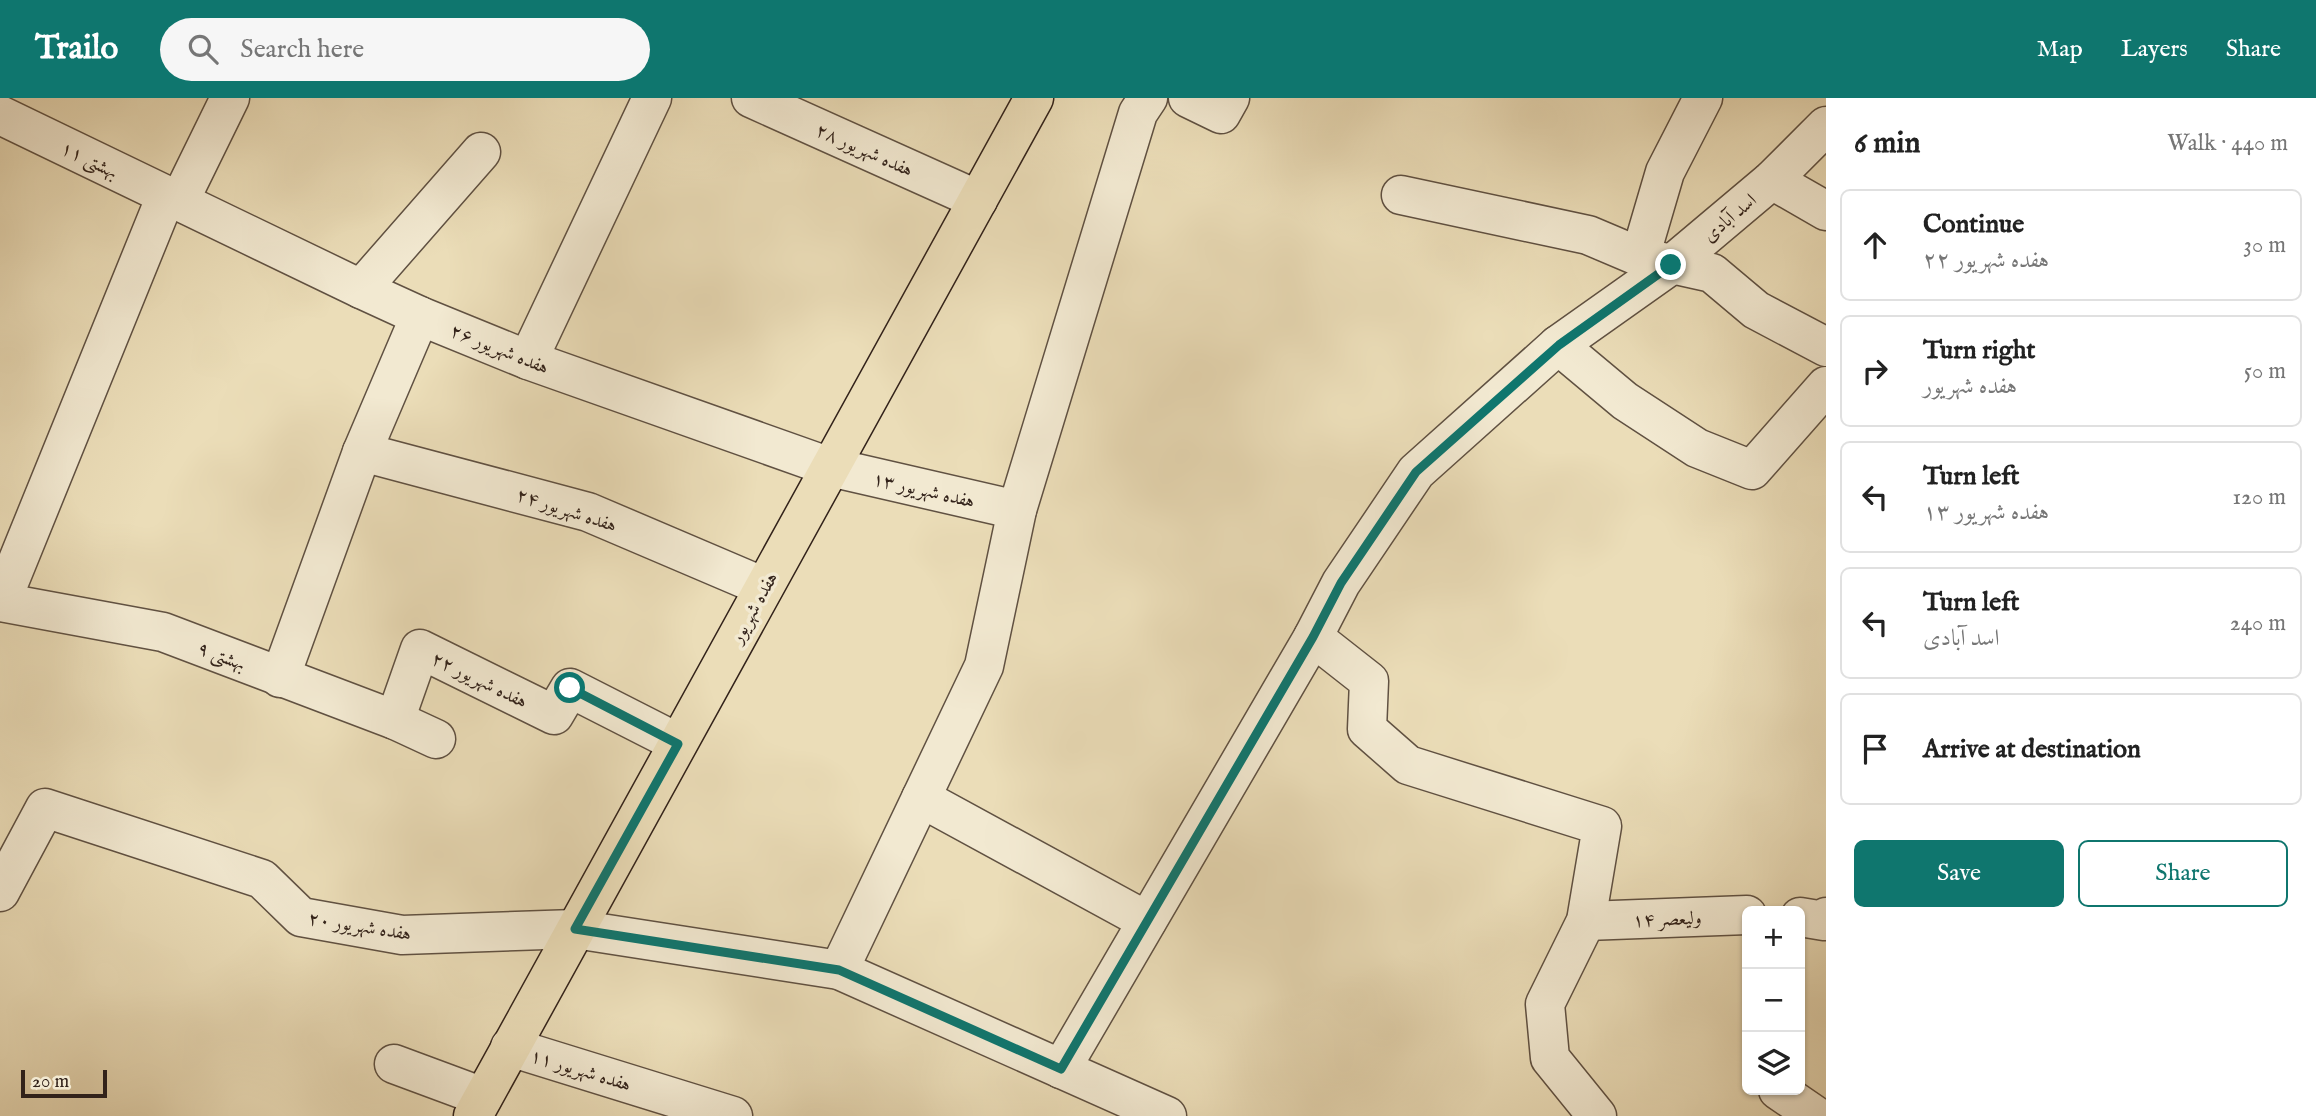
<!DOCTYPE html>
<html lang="en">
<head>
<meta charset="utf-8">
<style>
  body { margin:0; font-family:"IM FELL English",Amiri,serif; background:#f6f6f6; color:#222 }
  .controls { position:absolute; right:21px; bottom:21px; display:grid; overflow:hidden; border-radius:10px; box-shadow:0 2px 5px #0004 }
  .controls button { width:63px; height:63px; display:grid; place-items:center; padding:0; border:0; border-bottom:2px solid #e0e0e0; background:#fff; color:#222; font:35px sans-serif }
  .scale { position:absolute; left:21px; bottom:18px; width:86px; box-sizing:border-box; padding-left:7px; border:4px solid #32221a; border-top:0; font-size:19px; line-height:24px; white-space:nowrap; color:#32221a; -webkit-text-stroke:5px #f2e9d1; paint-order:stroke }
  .stop { position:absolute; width:21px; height:21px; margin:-16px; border:5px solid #0f766e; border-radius:50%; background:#fff }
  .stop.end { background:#0f766e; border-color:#fff; box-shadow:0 2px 7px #0008 }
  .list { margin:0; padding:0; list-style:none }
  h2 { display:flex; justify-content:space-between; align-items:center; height:91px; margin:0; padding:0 28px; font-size:30px }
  h2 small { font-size:23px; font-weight:400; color:#767676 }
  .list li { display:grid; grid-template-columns:46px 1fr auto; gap:21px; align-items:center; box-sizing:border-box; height:112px; margin:0 14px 14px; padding:0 14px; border:2px solid #e0e0e0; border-radius:10px }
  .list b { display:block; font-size:26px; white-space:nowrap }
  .list p { margin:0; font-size:23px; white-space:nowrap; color:#767676 }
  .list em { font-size:23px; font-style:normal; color:#767676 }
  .actions { display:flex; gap:14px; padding:21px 28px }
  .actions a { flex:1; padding:16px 0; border:2px solid #0f766e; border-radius:10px; text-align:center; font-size:24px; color:#0f766e }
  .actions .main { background:#0f766e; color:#fff }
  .icon { flex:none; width:38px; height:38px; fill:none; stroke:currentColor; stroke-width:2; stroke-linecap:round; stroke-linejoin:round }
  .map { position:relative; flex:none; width:1826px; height:1018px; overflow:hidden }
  header { display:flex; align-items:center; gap:42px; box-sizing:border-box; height:98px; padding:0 35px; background:#0f766e; color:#fff }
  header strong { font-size:33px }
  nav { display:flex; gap:38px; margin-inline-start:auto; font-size:24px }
  .search { width:490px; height:63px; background:#f6f6f6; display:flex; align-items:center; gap:18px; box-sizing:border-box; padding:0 24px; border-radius:38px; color:#767676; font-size:26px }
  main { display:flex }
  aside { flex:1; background:#fff }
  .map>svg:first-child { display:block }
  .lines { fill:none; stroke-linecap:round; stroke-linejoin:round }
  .minor-casing { stroke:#605142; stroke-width:41 }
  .major-casing { stroke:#32221a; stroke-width:41 }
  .minor { stroke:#f2e9d1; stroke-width:38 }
  .major { stroke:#ebddb8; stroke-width:38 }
  .route { stroke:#0f766e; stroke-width:9 }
  .labels { text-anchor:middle; stroke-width:7; stroke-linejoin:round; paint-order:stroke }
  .street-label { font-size:19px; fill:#32221a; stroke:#f2e9d1 }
</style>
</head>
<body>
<header>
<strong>Trailo</strong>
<div class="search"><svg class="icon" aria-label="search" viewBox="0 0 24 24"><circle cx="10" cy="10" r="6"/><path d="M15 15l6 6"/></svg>Search here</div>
<nav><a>Map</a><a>Layers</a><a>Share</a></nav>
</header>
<main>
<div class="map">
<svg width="1826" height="1018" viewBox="0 0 1826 1018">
  <rect width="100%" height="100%" fill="#ebddb8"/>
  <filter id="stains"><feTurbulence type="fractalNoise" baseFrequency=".00286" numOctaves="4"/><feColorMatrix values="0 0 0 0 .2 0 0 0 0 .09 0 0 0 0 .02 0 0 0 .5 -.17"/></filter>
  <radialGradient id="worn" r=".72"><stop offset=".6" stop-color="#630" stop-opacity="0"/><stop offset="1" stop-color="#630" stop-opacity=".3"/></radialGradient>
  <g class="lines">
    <defs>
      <g id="minor">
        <path d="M 751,0 L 978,102"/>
        <path d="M 1188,0 L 1221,16 L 1230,0"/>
        <path d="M 0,17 L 361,191 L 420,218 L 528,262 L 830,369 L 1017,412"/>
        <path d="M 1772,82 L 1826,113"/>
        <path d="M 1401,97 L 1588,137 L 1640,159 L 1712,175 L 1756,212 L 1826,249"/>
        <path d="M 179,104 L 230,0"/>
        <path d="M 1640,159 L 1665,74 L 1703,0"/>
        <path d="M 361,191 L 481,54"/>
        <path d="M 1558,247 L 1625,303 L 1697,350 L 1752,372 L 1826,288"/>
        <path d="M 528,262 L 652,0"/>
        <path d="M 362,354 L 588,414 L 764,489"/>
        <path d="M 0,504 L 163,534 L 395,622 L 436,641"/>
        <path d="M 1,504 L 166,98"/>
        <path d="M 1313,539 L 1369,583 L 1367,631 L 1408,667 L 1602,728 L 1586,823 L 1545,906 L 1550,960 L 1597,1018"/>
        <path d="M 280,580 L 362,354 L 420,218"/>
        <path d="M 395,622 L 420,551 L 554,617 L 570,590 L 678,645"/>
        <path d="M 921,700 L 1147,823"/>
        <path d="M 0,794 L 45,710 L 262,781 L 301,819 L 402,837 L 575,831 L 839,872 L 1167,1018"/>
        <path d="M 1800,819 L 1824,823 L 1826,819"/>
        <path d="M 1586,823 L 1747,817"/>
        <path d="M 839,872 L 984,568 L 1017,412 L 1138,15 L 1148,0"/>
        <path d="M 510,949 L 733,1018"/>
        <path d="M 394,966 L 483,999"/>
        <path d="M 1061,971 L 1313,539 L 1341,485 L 1416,374 L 1558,247 L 1671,167 L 1772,82 L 1826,28"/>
        <path d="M 1778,992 L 1816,1018"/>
      </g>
      <path id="major" d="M 473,1018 L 1034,0"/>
    </defs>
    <use href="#minor" class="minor-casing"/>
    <use href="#major" class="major-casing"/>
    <use href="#minor" class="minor"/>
    <use href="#major" class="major"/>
  </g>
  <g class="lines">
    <path class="route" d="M 570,590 L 678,646 L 575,831 L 839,872 L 1061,971 L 1313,539 L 1341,485 L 1416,374 L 1559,247 L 1671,167"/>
  </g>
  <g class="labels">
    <g class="street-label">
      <text transform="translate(865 51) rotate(24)" y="7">هفده شهریور ۲۸</text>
      <text transform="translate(90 61) rotate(26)" y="7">بهشتی ۱۱</text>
      <text transform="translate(1729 119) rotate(-40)" y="7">اسد آبادی</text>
      <text transform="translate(500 250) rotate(22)" y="7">هفده شهریور ۲۶</text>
      <text transform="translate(924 391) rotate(13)" y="7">هفده شهریور ۱۳</text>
      <text transform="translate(567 411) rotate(18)" y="7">هفده شهریور ۲۴</text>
      <text transform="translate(753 509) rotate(-61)" y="7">هفده شهریور</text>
      <text transform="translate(222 557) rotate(21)" y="7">بهشتی ۹</text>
      <text transform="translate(480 581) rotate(26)" y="7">هفده شهریور ۲۲</text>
      <text transform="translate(1667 820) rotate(-2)" y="7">ولیعصر ۱۴</text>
      <text transform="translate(360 827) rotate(9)" y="7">هفده شهریور ۲۰</text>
      <text transform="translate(581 971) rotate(17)" y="7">هفده شهریور ۱۱</text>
    </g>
  </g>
  <rect width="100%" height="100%" filter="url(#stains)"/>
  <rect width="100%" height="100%" fill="url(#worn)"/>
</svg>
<div class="controls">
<button>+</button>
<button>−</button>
<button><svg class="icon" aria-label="layers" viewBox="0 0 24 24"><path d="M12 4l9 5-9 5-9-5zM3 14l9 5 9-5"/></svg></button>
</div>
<div class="scale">20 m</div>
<div class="stop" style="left:570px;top:590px"></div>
<div class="stop end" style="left:1671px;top:167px"></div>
</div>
<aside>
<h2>6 min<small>Walk · 440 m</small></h2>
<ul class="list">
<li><svg class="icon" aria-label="ahead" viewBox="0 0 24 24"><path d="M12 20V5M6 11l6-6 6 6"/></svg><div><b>Continue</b><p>هفده شهریور ۲۲</p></div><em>30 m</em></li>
<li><svg class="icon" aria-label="right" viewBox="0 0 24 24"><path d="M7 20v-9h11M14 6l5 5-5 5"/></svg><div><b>Turn right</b><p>هفده شهریور</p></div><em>50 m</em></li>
<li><svg class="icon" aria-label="left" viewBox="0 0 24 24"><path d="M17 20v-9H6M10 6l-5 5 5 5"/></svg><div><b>Turn left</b><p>هفده شهریور ۱۳</p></div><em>120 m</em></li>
<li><svg class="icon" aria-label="left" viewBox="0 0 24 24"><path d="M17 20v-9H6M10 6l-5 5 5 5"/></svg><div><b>Turn left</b><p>اسد آبادی</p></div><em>240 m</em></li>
<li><svg class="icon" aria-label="arrive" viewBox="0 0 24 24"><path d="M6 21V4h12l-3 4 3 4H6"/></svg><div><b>Arrive at destination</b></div></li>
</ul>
<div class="actions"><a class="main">Save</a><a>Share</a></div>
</aside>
</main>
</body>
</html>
